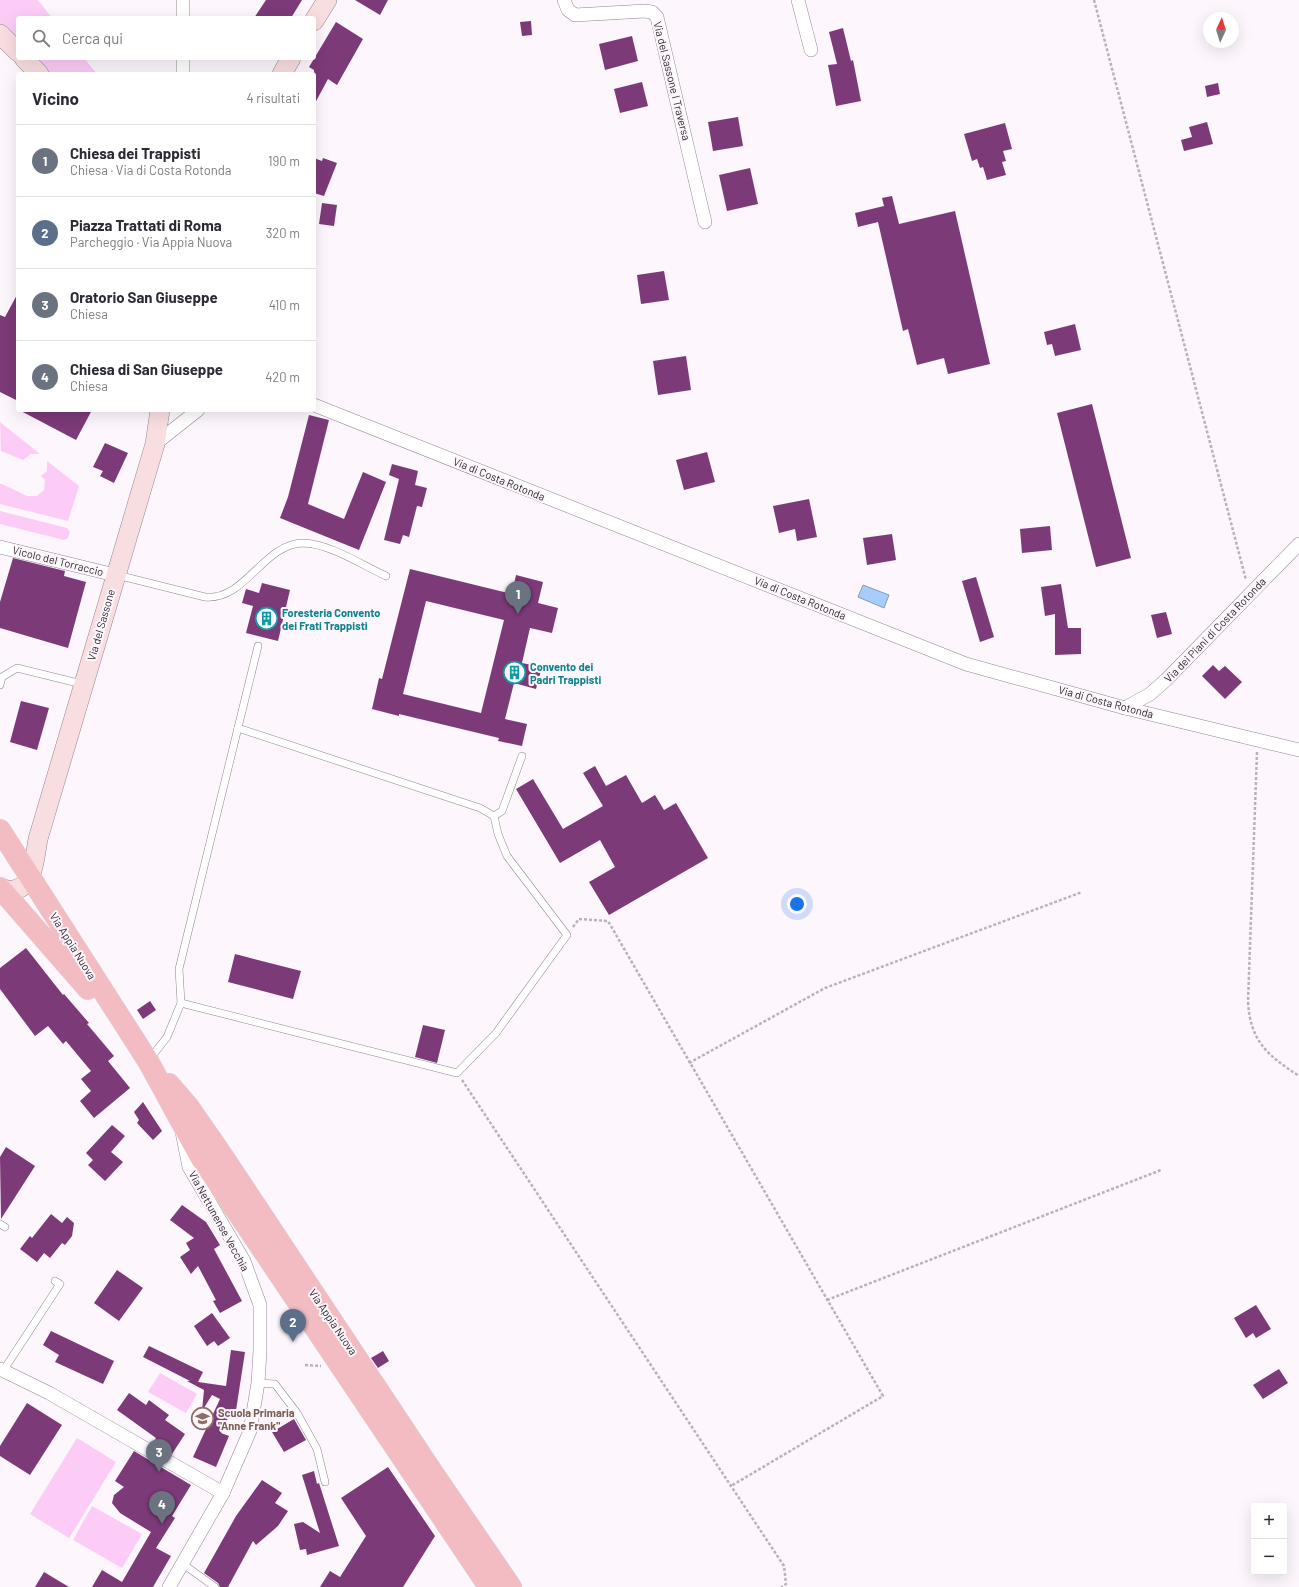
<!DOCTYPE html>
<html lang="it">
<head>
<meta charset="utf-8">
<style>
  body { margin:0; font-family:Barlow,sans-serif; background:#f7f7f7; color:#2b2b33 }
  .controls { position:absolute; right:12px; bottom:12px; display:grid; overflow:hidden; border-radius:4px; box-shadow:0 4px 16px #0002 }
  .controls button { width:36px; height:36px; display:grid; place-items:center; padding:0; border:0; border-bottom:1px solid #e1e1e2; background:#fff; color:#2b2b33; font:20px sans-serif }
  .compass { position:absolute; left:1203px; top:12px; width:36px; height:36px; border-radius:50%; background:#fff; box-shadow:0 4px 16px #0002; rotate:4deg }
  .you { position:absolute; left:797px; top:904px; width:14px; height:14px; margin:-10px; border:3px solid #fff; border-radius:50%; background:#1a73e8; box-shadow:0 0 0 6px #1a73e833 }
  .badge { display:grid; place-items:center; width:26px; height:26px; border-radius:50%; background:#2563eb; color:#fff; font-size:13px; font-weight:700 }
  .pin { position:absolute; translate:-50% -33px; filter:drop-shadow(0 1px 2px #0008) }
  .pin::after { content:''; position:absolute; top:21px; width:14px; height:12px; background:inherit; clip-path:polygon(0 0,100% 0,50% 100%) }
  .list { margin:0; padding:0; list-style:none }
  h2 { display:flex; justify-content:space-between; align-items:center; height:52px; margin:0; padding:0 16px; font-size:17px }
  h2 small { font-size:13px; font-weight:400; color:#7c7c81 }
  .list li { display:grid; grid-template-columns:26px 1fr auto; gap:12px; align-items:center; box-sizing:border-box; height:72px; padding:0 16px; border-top:1px solid #e1e1e2 }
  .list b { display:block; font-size:15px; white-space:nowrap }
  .list p { margin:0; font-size:13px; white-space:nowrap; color:#7c7c81 }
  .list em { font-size:13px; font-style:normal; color:#7c7c81 }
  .icon { flex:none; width:22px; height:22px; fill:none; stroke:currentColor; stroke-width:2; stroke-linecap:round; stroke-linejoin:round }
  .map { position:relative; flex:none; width:1299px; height:1587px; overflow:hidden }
  .search { position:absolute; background:#fff; box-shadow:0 4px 16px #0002; left:16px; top:16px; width:300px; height:44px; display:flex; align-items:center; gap:10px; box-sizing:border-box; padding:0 14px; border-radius:4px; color:#7c7c81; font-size:15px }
  .panel { position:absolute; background:#fff; box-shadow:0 4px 16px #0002; left:16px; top:72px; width:300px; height:340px; border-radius:4px }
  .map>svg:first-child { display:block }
  .green { fill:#fcccf7 }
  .water { fill:#a9cdfa; stroke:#849bbc }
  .building { fill:#7c3a78; fill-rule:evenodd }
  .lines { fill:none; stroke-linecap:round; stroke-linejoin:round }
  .lane-casing { stroke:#90858f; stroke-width:8 }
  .street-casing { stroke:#90858f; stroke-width:14 }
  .secondary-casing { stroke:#90858f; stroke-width:20 }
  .primary-casing { stroke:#d5d4d5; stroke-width:22 }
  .path { stroke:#b9b2b8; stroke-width:2.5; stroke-dasharray:3 2; stroke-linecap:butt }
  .lane { stroke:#fff; stroke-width:7 }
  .street { stroke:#fff; stroke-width:13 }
  .secondary { stroke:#f9dee1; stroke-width:19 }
  .primary { stroke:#f3bcc2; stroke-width:21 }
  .labels { text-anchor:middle; stroke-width:4; stroke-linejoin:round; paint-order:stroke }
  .street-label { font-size:11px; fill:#2c272b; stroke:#fef6fd }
  .culture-label { font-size:11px; font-weight:bold; fill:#0d838f; stroke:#fef6fd; text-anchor:start }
  .education-label { font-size:11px; font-weight:bold; fill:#785e54; stroke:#fef6fd; text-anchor:start }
</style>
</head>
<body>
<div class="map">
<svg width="1299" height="1587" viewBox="0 0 1299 1587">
  <rect width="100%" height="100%" fill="#fef6fd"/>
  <g class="green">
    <path d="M 0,0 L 38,0 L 52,18 L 18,18 L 18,43 L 0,25 Z"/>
    <path d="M 33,58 L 84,58 L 97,74 L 48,74 Z"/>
    <path d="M 0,422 L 40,454 L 31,454 L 23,460 L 1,451 Z"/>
    <path d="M 47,461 L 79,486 L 68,521 L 0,504 L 0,484 L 2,484 L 27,496 L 37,496 L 44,490 L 45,480 L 41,476 L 47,471 Z"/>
    <path d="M 0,511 L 67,528 L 70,532 L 68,538 L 64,540 L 0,524 Z"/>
    <path d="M 160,1373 L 197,1394 L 186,1413 L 148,1392 Z"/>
    <path d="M 77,1438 L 116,1462 L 69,1538 L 30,1514 Z"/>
    <path d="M 92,1506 L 142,1534 L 122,1568 L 73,1540 Z"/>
  </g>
  <path class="water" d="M 863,585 L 889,595 L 884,608 L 858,597 Z"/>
  <g class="building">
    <path d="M 266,0 L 302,0 L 291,18 L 254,18 Z"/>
    <path d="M 355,0 L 388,0 L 380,15 Z"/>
    <path d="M 531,21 L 532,35 L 522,36 L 520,22 Z"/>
    <path d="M 336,22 L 363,39 L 337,85 L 328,79 L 314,105 L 314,70 L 309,67 Z"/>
    <path d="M 843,28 L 851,61 L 853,60 L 861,101 L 836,106 L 828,65 L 837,64 L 829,32 Z"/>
    <path d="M 632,36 L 638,61 L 605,70 L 599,44 Z"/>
    <path d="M 642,82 L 648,106 L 620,113 L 614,89 Z"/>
    <path d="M 1218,83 L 1220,94 L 1207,97 L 1205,86 Z"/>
    <path d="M 738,117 L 743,146 L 713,151 L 708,122 Z"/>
    <path d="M 1207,122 L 1213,144 L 1184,151 L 1181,140 L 1192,137 L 1189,127 Z"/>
    <path d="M 1005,123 L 1012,149 L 1003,151 L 1006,161 L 1002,162 L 1006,175 L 987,180 L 983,167 L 980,168 L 977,159 L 972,161 L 964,134 Z"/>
    <path d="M 314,158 L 322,161 L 323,158 L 337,163 L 324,196 L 314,193 Z"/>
    <path d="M 750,168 L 758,204 L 727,211 L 719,175 Z"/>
    <path d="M 892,196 L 899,224 L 955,211 L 990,364 L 948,374 L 944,358 L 917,365 L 908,329 L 903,331 L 878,222 L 858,227 L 855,213 L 884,206 L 882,198 Z"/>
    <path d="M 322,203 L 337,205 L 334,226 L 319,224 Z"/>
    <path d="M 664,271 L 669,300 L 641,304 L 637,275 Z"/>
    <path d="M 18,293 L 18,401 L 0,392 L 0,315 L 5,317 Z"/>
    <path d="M 1075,324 L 1081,350 L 1055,356 L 1052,344 L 1047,345 L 1044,332 Z"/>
    <path d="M 686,356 L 691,390 L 658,395 L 653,361 Z"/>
    <path d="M 1092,404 L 1131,558 L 1096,567 L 1057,413 Z"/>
    <path d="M 19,410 L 92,410 L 76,440 Z"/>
    <path d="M 309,415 L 329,420 L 308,504 L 344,519 L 363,472 L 386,482 L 359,550 L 280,518 L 288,497 Z"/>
    <path d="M 105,443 L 128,453 L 114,483 L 100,476 L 103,471 L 93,467 Z"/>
    <path d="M 707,452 L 715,482 L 684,490 L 676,460 Z"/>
    <path d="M 392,464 L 418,471 L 415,485 L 427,488 L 422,507 L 417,506 L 409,537 L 403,535 L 400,544 L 384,540 L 399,479 L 389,475 Z"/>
    <path d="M 809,499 L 817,537 L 797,541 L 795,529 L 779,533 L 773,506 Z"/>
    <path d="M 1050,526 L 1052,550 L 1022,553 L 1020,529 Z"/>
    <path d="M 892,534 L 896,560 L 867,565 L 863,538 Z"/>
    <path d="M 13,558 L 65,571 L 64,576 L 86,582 L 68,648 L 0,628 L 0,602 Z"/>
    <path d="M 410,569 L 512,594 L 516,575 L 543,582 L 538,603 L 558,608 L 552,633 L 530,628 L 522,663 L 542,667 L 536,689 L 514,683 L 505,719 L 527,724 L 522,746 L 498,741 L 499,738 L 399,714 L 399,716 L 372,709 L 379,678 L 382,679 ZM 426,601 L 504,620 L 481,713 L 403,694 Z"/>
    <path d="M 976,577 L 994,637 L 980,642 L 962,581 Z"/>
    <path d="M 262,583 L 290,590 L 278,641 L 246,633 L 253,606 L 242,603 L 246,589 L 259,593 Z"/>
    <path d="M 1061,584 L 1068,628 L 1081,628 L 1081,654 L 1055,655 L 1055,614 L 1045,616 L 1041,587 Z"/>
    <path d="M 1166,612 L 1172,634 L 1157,638 L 1151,615 Z"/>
    <path d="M 1213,665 L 1219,671 L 1225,666 L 1242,682 L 1225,699 L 1202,676 Z"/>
    <path d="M 21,701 L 49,708 L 37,750 L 10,742 Z"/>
    <path d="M 595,766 L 606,786 L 626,775 L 642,803 L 655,795 L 664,810 L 676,803 L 708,858 L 609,915 L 589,882 L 615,867 L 600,840 L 560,863 L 516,789 L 533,779 L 563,829 L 603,806 L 583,773 Z"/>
    <path d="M 26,948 L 63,995 L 64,994 L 89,1023 L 87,1024 L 114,1056 L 108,1061 L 130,1088 L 94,1118 L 80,1101 L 91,1091 L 81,1079 L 91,1071 L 66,1041 L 63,1044 L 48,1026 L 35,1036 L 0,989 L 0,968 Z"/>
    <path d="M 235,954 L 301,971 L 293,999 L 228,982 Z"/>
    <path d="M 150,1001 L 156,1010 L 143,1019 L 137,1010 Z"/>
    <path d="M 423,1025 L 445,1030 L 437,1063 L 415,1057 Z"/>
    <path d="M 143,1102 L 162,1131 L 153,1140 L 137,1123 L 139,1120 L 134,1112 Z"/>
    <path d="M 112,1125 L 125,1136 L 111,1152 L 123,1162 L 105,1181 L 88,1165 L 93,1160 L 86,1153 Z"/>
    <path d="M 6,1147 L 35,1166 L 1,1219 L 0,1157 Z"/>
    <path d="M 182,1205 L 206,1222 L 220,1245 L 214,1249 L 242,1301 L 220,1313 L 213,1301 L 216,1300 L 198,1266 L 191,1274 L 180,1257 L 190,1250 L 186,1243 L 194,1238 L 170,1220 Z"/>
    <path d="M 51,1214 L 62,1223 L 67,1217 L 74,1223 L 72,1236 L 65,1245 L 62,1243 L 50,1258 L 44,1253 L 37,1262 L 20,1249 L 30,1236 L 32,1238 Z"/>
    <path d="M 117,1270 L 143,1288 L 119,1321 L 94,1303 Z"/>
    <path d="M 1256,1305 L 1271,1329 L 1256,1338 L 1253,1333 L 1246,1338 L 1234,1318 Z"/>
    <path d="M 212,1313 L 230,1338 L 218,1346 L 214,1341 L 207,1346 L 194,1326 Z"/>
    <path d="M 51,1331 L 114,1361 L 103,1384 L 55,1362 L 59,1355 L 43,1345 Z"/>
    <path d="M 149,1346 L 203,1372 L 198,1382 L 226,1386 L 231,1350 L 245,1352 L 235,1417 L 229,1416 L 221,1433 L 229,1436 L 216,1467 L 193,1457 L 220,1399 L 212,1395 L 202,1411 L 204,1390 L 187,1381 L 190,1381 L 143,1357 Z"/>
    <path d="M 383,1351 L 389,1361 L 378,1368 L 371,1358 Z"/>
    <path d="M 1279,1369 L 1288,1383 L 1263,1399 L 1253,1385 Z"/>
    <path d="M 129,1393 L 146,1405 L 149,1400 L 169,1415 L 165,1420 L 185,1434 L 172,1454 L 153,1444 L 156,1438 L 117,1410 Z"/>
    <path d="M 27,1403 L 62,1425 L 30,1475 L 0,1456 L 0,1446 Z"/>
    <path d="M 294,1419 L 306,1440 L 284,1452 L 272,1432 Z"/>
    <path d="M 134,1451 L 191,1485 L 172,1516 L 175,1518 L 156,1548 L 171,1556 L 153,1587 L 92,1587 L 102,1570 L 122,1582 L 151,1532 L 120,1513 L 112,1503 L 114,1495 L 124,1487 L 115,1481 Z"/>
    <path d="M 388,1467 L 435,1536 L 403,1587 L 320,1587 L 330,1571 L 340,1577 L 366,1536 L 341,1498 Z"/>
    <path d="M 314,1471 L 317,1484 L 319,1483 L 339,1546 L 307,1555 L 306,1549 L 300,1550 L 294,1524 L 303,1522 L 320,1533 L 302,1475 Z"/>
    <path d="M 262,1480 L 282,1493 L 275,1503 L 288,1511 L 278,1526 L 256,1545 L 253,1541 L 228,1587 L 220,1587 L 218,1583 L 204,1573 L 236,1516 Z"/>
    <path d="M 44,1572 L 69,1587 L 35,1587 Z"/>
  </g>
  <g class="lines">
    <defs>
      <g id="lane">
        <path d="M 117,575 L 205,597 C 246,601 263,543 304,543 C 330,544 362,565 386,576"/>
        <path d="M 0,685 L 2,677 L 17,668 L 82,684"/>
        <path d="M 494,816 L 502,811 L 522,756"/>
        <path d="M 181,1003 L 457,1073 L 496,1033 L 567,935 L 507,856 L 498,834 L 494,816 L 480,808 L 238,728"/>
        <path d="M 149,1060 L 167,1037 L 181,1003 L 179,969 L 258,646"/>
        <path d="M 0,1224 L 5,1227"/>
        <path d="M 3,1371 L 60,1284 L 55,1281"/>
        <path d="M 258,1383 L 275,1384 L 297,1413 L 317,1449 L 325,1482"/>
        <path d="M 183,1564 L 215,1587"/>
      </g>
      <g id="street">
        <path d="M 183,0 L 183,18"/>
        <path d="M 564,0 L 568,10 L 575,15 L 645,11 L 652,12 L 657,17 L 705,222"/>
        <path d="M 798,0 L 811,50"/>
        <path d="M 183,58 L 183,74"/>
        <path d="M 314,405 L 966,664 L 1125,708 L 1299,750"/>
        <path d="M 155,444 L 198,410"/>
        <path d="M 0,547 L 115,575"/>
        <path d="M 1125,708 L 1150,694 L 1166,680 L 1299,544"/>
        <path d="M 0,1369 L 49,1393 L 223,1493"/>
        <path d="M 169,1587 L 223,1493 L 250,1431 L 258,1383 L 260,1351 L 260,1305 L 244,1261 L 189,1167 L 182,1132"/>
      </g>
      <g id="secondary">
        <path d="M 314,21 L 327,0"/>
        <path d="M 0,34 L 18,52"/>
        <path d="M 24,58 L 39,74"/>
        <path d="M 282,74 L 291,58"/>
        <path d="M 0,888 C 4,889 9,891 13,890 C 34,888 35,855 38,839 L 155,444 L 160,410"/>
      </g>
      <g id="primary">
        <path d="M 0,830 L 148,1061 L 201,1158 L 489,1587"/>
        <path d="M 0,888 L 88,989"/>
        <path d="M 169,1084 L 188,1106 L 218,1149 L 433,1473 L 511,1587"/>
      </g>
    </defs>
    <use href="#lane" class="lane-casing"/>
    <use href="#street" class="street-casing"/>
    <use href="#secondary" class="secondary-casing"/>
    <use href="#primary" class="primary-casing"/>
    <g class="path">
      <path d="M 1094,0 L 1246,580"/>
      <path d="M 1257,752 L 1248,1001 C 1250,1041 1267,1055 1299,1076"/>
      <path d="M 573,927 L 579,919 L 608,921 L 883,1396 L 731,1486"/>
      <path d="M 689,1063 L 825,988 L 1082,892"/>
      <path d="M 462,1080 L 784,1566 L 786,1584 L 781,1587"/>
      <path d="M 827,1300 L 1161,1170"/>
      <path d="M 305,1365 L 321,1366"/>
    </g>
    <use href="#lane" class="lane"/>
    <use href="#street" class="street"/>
    <use href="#secondary" class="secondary"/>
    <use href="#primary" class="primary"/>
  </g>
  <defs>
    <symbol id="building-ring" viewBox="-11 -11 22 22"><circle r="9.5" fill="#fef6fd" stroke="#0f9aa8" stroke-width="1.5"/><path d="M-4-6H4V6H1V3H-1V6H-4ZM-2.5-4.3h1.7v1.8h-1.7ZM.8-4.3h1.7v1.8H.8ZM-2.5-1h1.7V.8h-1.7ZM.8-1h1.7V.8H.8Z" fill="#0f9aa8"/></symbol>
    <symbol id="school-ring" viewBox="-11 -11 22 22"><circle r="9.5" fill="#fef6fd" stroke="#8d6e63" stroke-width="1.5"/><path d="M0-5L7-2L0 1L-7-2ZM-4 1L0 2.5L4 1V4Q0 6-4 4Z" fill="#8d6e63"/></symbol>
  </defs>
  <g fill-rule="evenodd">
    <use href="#building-ring" x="254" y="606" width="25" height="25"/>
    <use href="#building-ring" x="502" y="660" width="25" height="25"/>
    <use href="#school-ring" x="190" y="1406" width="25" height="25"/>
  </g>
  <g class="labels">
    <g class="street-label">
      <text transform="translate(672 81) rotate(76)" y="4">Via del Sassone I Traversa</text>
      <text transform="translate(499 479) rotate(22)" y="4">Via di Costa Rotonda</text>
      <text transform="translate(58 561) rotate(14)" y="4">Vicolo del Torraccio</text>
      <text transform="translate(800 598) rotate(22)" y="4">Via di Costa Rotonda</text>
      <text transform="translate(101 625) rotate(-74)" y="4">Via del Sassone</text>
      <text transform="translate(1215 630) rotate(-46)" y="4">Via dei Piani di Costa Rotonda</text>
      <text transform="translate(1106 702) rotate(15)" y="4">Via di Costa Rotonda</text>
      <text transform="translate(73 946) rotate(58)" y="4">Via Appia Nuova</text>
      <text transform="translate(219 1221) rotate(61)" y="4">Via Nettunense Vecchia</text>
      <text transform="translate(333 1322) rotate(56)" y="4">Via Appia Nuova</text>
    </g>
    <g class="culture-label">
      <text x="282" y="617">Foresteria Convento<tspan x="282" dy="13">dei Frati Trappisti</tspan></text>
      <text x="530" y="671">Convento dei<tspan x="530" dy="13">Padri Trappisti</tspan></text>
    </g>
    <g class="education-label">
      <text x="218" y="1417">Scuola Primaria<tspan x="218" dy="13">"Anne Frank"</tspan></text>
    </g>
  </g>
</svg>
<div class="controls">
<button>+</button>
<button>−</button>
</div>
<svg class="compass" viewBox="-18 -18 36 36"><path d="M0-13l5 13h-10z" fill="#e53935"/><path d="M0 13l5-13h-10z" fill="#7c7c81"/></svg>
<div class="you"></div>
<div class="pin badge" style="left:518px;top:614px;background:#6b7280">1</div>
<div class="pin badge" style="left:293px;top:1342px;background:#5c6f8a">2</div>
<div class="pin badge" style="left:159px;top:1472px;background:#6b7280">3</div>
<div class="pin badge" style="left:162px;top:1524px;background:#6b7280">4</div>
<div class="search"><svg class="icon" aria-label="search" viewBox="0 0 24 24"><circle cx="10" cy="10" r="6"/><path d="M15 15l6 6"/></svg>Cerca qui</div>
<section class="panel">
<h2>Vicino<small>4 risultati</small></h2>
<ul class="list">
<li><span class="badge" style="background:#6b7280">1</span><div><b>Chiesa dei Trappisti</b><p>Chiesa · Via di Costa Rotonda</p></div><em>190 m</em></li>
<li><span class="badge" style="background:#5c6f8a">2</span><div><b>Piazza Trattati di Roma</b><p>Parcheggio · Via Appia Nuova</p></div><em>320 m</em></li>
<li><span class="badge" style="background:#6b7280">3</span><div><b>Oratorio San Giuseppe</b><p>Chiesa</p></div><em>410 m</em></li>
<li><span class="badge" style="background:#6b7280">4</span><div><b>Chiesa di San Giuseppe</b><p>Chiesa</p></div><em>420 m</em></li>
</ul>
</section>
</div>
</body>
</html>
